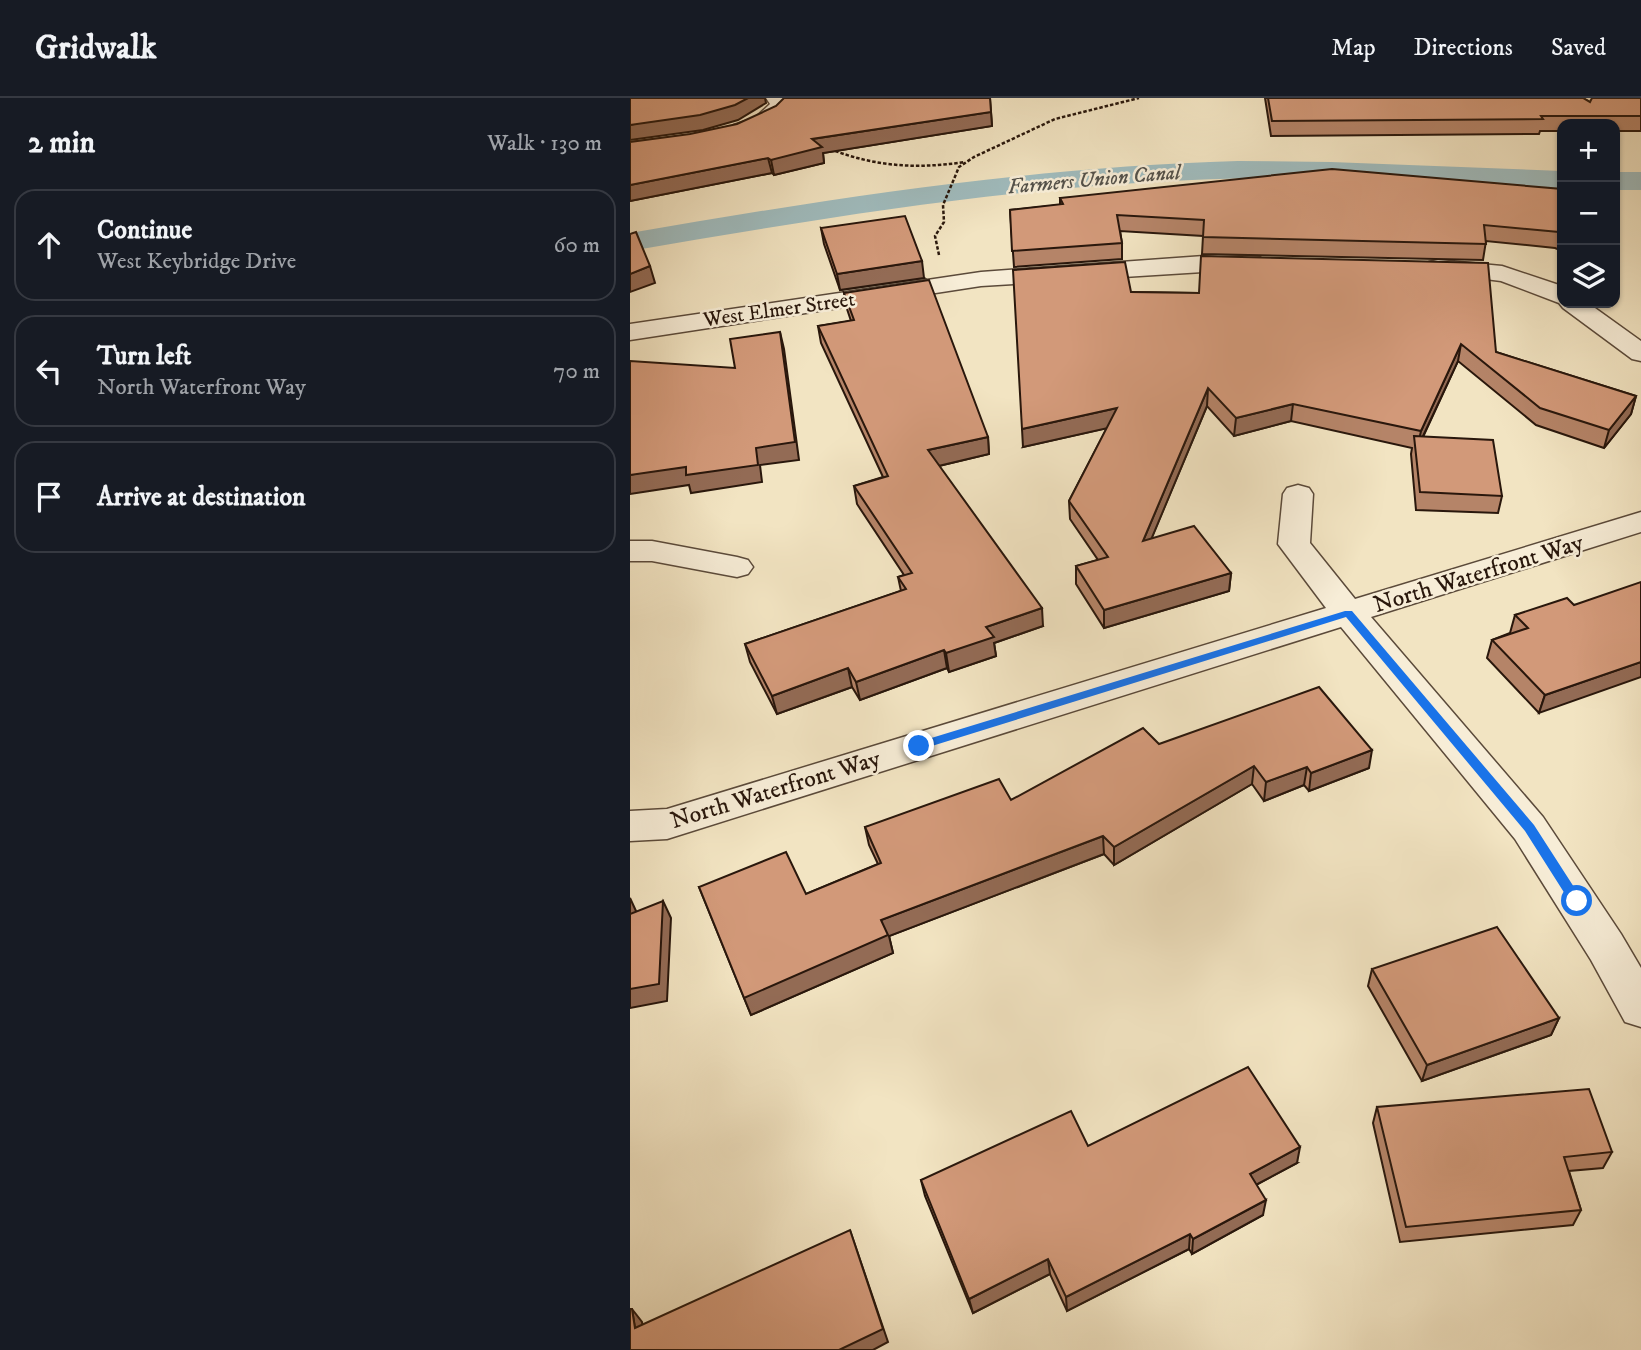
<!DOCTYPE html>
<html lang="en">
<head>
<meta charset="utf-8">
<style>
  body { margin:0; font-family:"IM FELL DW Pica",serif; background:#20242c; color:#f1f3f6 }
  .controls { position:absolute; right:21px; top:21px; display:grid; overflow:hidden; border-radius:14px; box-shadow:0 2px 5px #0004 }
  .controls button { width:63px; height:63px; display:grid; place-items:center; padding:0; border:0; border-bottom:2px solid #363941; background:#171b24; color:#f1f3f6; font:35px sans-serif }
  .stop { position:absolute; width:21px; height:21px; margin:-16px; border:5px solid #1a73e8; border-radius:50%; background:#fff }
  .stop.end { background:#1a73e8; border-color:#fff; box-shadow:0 2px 7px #0008 }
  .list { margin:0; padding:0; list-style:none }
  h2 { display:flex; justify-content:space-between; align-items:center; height:91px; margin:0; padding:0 28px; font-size:30px }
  h2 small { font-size:23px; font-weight:400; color:#9ea1a6 }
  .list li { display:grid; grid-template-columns:46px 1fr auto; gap:21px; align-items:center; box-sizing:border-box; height:112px; margin:0 14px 14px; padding:0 14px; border:2px solid #363941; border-radius:21px }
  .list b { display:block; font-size:26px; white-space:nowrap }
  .list p { margin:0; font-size:23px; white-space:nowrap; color:#9ea1a6 }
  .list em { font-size:23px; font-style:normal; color:#9ea1a6 }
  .icon { flex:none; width:38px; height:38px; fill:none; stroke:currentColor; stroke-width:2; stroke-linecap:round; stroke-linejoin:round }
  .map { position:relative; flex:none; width:1011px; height:1252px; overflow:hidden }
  header { display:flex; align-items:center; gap:42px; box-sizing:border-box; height:98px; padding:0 35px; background:#171b24; border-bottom:2px solid #363941 }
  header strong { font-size:33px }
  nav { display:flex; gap:38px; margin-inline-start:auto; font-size:24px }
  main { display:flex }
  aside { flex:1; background:#171b24 }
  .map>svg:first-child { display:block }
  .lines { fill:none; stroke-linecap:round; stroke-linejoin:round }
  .canal { fill:#a0bcbe; fill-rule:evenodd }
  .minor-casing { stroke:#5b4a3a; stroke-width:3 }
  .path { stroke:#29170c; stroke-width:2.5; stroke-dasharray:3.5 2; stroke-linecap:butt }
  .minor { fill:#f7edd7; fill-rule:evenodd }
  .wall { fill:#b58468; stroke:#29170c; stroke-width:2 }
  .shaded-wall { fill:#936b55; stroke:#29170c; stroke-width:2 }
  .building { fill:#d29979; stroke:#29170c; stroke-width:2 }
  .route { fill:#1a73e8 }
  .labels { text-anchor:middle; stroke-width:5; stroke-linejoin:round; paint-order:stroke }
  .far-water-label { font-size:21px; font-style:italic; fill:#53514a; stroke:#f7edd7 }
  .far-street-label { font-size:21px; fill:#29170c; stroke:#f7edd7 }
  .street-label { font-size:24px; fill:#29170c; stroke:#f7edd7 }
</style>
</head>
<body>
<header>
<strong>Gridwalk</strong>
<nav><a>Map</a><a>Directions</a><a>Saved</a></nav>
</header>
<main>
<aside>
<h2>2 min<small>Walk · 130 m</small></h2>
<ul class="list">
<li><svg class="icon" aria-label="ahead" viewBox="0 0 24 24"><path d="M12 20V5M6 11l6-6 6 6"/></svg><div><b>Continue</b><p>West Keybridge Drive</p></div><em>60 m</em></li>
<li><svg class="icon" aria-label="left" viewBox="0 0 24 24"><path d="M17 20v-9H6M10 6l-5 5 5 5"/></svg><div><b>Turn left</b><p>North Waterfront Way</p></div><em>70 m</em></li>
<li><svg class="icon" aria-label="arrive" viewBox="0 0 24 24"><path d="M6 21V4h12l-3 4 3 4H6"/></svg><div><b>Arrive at destination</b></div></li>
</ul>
</aside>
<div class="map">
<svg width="1011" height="1252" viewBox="0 0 1011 1252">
  <rect width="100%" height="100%" fill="#f2e4c2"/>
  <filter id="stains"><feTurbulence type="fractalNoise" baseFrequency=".00286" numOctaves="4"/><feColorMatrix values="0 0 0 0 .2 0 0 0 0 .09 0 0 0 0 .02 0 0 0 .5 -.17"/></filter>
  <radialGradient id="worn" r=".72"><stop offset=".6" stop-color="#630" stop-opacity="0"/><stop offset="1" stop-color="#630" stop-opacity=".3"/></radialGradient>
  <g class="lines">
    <g class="canal">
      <path d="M 608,63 L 701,64 L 932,73 L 932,91 C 809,88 685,76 562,82 C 373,90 186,121 0,153 L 0,135 C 202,100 403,69 608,63 Z"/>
      <rect x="985" y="74" width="26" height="18"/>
    </g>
    <defs>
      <g id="minor">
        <path d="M 136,0 L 156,0 L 161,7 C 149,23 125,41 104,35 L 101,31 L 104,27 L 125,20 L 140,6 Z"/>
        <path d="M 588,157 L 630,159 L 633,164 L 630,169 L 621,171 L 351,188 L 0,242 L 0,226 L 351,174 Z"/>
        <path d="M 808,162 L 872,168 L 932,188 L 932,205 L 958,205 L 1011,243 L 1011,263 L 1002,261 L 933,210 L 929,205 L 871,183 L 799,174 L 796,169 L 799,164 Z"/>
        <path d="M 668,387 L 679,390 L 683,396 L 680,445 L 725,501 L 1011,414 L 1011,434 L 741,519 L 913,719 L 991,836 L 1011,870 L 1011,929 L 995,924 L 961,862 L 885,741 L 711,529 L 37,741 L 0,743 L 0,713 L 37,711 L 696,510 L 648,446 L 653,396 L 657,390 Z"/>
        <path d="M 0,443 L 22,443 L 107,459 L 118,462 L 123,469 L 118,476 L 107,479 L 22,463 L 0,463 Z"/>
      </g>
    </defs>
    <use href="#minor" class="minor-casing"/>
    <g class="path">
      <path d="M 200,51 C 246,69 287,71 335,64"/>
      <path d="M 309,157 L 305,138 L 314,124 L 313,107 L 329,69 L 344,59 L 425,21 L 509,0"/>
    </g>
    <use href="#minor" class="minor"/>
  </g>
  <g class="wall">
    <path d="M 360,0 L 362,28 L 193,55 L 194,65 L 144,77 L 142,75 L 0,103 L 0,44 Z"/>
    <path d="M 635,0 L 953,0 L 960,4 L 1011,0 L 1011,33 L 985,33 L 985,26 L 932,26 L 932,33 L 910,33 L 909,36 L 641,38 Z"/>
    <path d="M 932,91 L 932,153 L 925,150 L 856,143 L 853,162 L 572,156 L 573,138 L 490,133 L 492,145 L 492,161 L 384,169 L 380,112 L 430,107 L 430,100 Z"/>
    <path d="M 191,130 L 294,180 L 210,192 L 194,146 Z"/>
    <path d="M 501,194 L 569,195 L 866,254 L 1006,298 L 1001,316 L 974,350 L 906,327 L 828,263 L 793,339 L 872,398 L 868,415 L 786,412 L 781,356 L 782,350 L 661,323 L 604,338 L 577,308 L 521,441 L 601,475 L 599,493 L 474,530 L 446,486 L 446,468 L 468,462 L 440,421 L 439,403 L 477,330 L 393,349 Z"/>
    <path d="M 214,195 L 358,339 L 359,356 L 309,368 L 413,528 L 364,545 L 366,558 L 319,574 L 317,570 L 230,602 L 222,589 L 147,616 L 120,564 L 115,546 L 271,493 L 268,479 L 274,477 L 227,406 L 224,388 L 253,379 L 191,245 L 188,228 L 221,223 L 217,211 Z"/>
    <path d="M 944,507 L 909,615 L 857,560 L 862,542 L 880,535 L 885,517 Z"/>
    <path d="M 529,646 L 739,670 L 679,693 L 674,687 L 634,703 L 622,686 L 484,767 L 474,756 L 259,838 L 263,855 L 121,917 L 69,789 L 176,796 L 248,766 L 239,747 L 235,729 L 381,702 Z"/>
    <path d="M 742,871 L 929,920 L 921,937 L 792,983 L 738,888 Z"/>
    <path d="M 747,1009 L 982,1054 L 973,1070 L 939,1073 L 951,1112 L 943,1127 L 770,1144 L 743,1025 Z"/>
    <path d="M 458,1048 L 667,1065 L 626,1087 L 633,1117 L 562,1156 L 559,1151 L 437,1213 L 420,1176 L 343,1215 L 295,1098 L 291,1082 Z"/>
  </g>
  <g class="shaded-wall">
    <path d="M 118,0 L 135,0 L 136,5 L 108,22 L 73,32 L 0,42 L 0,27 Z"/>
    <path d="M 361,14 L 362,28 L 193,55 L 194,65 L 144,77 L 141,62 L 182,41 Z"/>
    <path d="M 138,60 L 142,75 L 0,103 L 0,87 Z"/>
    <path d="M 292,163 L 294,180 L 210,192 L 207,176 Z"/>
    <path d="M 20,168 L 25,185 L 0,194 L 0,176 Z"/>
    <path d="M 150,234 L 154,251 L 169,362 L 130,367 L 132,384 L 61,395 L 59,387 L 0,396 L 0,377 L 126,350 Z"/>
    <path d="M 831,246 L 828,263 L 787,351 L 791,333 Z"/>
    <path d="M 578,290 L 577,308 L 513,461 L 513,443 Z"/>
    <path d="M 1006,298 L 1001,316 L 974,350 L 979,332 Z"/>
    <path d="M 663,306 L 661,323 L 604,338 L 606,320 Z"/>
    <path d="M 487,310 L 487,328 L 393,349 L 392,331 Z"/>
    <path d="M 358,339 L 359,356 L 300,370 L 298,352 Z"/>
    <path d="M 601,475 L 599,493 L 474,530 L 474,512 Z"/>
    <path d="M 412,510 L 413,528 L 364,545 L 366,558 L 319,574 L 316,555 L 356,529 Z"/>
    <path d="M 314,552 L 317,570 L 230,602 L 226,584 Z"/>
    <path d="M 1011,564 L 1011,579 L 909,615 L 915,597 Z"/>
    <path d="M 218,570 L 222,589 L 147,616 L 142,598 Z"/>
    <path d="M 742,652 L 739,670 L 679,693 L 681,675 Z"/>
    <path d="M 624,668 L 622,686 L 484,767 L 484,749 Z"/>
    <path d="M 677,669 L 674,687 L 634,703 L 636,684 Z"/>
    <path d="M 473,738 L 474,756 L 259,838 L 263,855 L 121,917 L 114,900 L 251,822 Z"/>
    <path d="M 0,800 L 6,813 L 4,835 L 0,826 Z"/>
    <path d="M 33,803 L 41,820 L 37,903 L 0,910 L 0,891 Z"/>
    <path d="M 929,920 L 921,937 L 792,983 L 797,967 Z"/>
    <path d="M 670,1049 L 667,1065 L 618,1091 L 620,1076 Z"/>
    <path d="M 636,1102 L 633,1117 L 562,1156 L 563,1141 Z"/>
    <path d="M 220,1132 L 258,1244 L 243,1252 L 209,1252 Z"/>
    <path d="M 560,1136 L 559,1151 L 437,1213 L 436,1199 Z"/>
    <path d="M 418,1161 L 420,1176 L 343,1215 L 339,1201 Z"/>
    <path d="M 2,1211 L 12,1224 L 15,1244 L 5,1230 Z"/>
  </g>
  <g class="building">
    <path d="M 0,0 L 118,0 L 105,7 L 70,17 L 0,27 Z"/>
    <path d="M 154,0 L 360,0 L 361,14 L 182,41 L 192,49 L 141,62 L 138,60 L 0,87 L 0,44 L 60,36 L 107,26 L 146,8 Z"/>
    <path d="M 638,0 L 953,0 L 960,4 L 962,0 L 1011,0 L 1011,18 L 911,18 L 913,21 L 642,23 Z"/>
    <path d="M 702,71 L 932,91 L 932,135 L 929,134 L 854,127 L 856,146 L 573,139 L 574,122 L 487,117 L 492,145 L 382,153 L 380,112 L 433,106 L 430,100 Z"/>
    <path d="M 275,118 L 292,163 L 207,176 L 191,130 Z"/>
    <path d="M 6,134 L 20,168 L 0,176 L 0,136 Z"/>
    <path d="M 571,158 L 858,165 L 866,254 L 1006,298 L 979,332 L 910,310 L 831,246 L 791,333 L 663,306 L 606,320 L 578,290 L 513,443 L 564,428 L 601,475 L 474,512 L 446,468 L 478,459 L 439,403 L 487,310 L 392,331 L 383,172 L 495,164 L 501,194 L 569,195 Z"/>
    <path d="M 299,182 L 358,339 L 298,352 L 412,510 L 356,529 L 364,539 L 316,555 L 314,552 L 226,584 L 218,570 L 142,598 L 115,546 L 276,491 L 268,479 L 282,475 L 224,388 L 258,378 L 188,228 L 224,222 L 214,195 Z"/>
    <path d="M 150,234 L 165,344 L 126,350 L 128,367 L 56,377 L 56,369 L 0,377 L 0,263 L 105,270 L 100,241 Z"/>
    <path d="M 784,338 L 863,342 L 872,398 L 790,394 Z"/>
    <path d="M 1011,484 L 1011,564 L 915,597 L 862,542 L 898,530 L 885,517 L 937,500 L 944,507 Z"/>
    <path d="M 689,589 L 742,652 L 681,675 L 677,669 L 636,684 L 624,668 L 484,749 L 473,738 L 251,822 L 258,837 L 114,900 L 69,789 L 156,754 L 176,796 L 251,765 L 235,729 L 369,681 L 381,702 L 513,630 L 529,646 Z"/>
    <path d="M 33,803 L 29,886 L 0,891 L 0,816 Z"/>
    <path d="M 867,829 L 929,920 L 797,967 L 742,871 Z"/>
    <path d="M 618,969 L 670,1049 L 620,1076 L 636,1102 L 563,1141 L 560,1136 L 436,1199 L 418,1161 L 339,1201 L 291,1082 L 441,1013 L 458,1048 Z"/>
    <path d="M 959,991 L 982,1054 L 934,1059 L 951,1112 L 776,1129 L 747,1009 Z"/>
    <path d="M 220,1132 L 253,1231 L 209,1252 L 0,1252 L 0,1211 L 2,1211 L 5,1230 Z"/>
  </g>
  <path class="route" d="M 715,513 L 722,513 L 904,727 L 951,800 L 951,807 L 942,807 L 895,733 L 716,519 L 289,652 L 283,648 L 285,645 Z"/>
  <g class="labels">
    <g class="far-water-label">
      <text transform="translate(464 81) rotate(-5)" y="7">Farmers Union Canal</text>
    </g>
    <g class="far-street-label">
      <text transform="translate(149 211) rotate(-8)" y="7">West Elmer Street</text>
    </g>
    <g class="street-label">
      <text transform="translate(848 475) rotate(-17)" y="8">North Waterfront Way</text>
      <text transform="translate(145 691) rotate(-17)" y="8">North Waterfront Way</text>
    </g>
  </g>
  <rect width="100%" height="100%" filter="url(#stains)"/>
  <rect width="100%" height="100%" fill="url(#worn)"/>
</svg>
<div class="controls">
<button>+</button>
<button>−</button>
<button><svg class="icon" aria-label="layers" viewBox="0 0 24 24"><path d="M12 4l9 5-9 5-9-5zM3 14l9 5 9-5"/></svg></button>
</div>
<div class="stop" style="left:947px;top:803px"></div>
<div class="stop end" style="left:289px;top:648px"></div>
</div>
</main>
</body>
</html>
